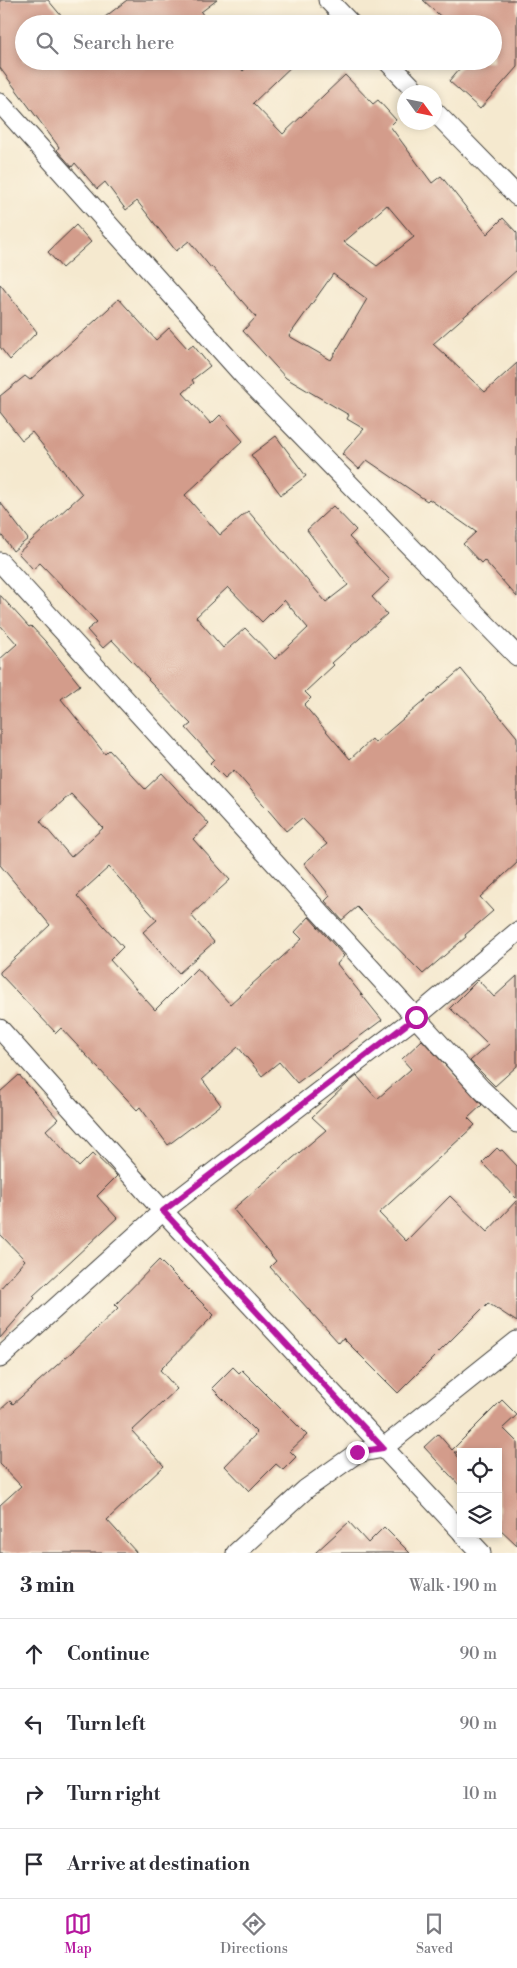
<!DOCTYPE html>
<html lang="en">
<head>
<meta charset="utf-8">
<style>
  body { margin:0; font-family:"Libre Bodoni",serif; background:#f2f2f3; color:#2b2b33 }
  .controls { position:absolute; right:15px; bottom:15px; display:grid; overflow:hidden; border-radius:0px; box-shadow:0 2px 8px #0003 }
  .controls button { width:45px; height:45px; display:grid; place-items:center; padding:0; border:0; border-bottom:1px solid #e1e1e2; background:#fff; color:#2b2b33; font:25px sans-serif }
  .compass { position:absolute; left:397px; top:85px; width:45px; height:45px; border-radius:50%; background:#fff; box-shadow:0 2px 8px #0003; rotate:123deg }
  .stop { position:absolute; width:15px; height:15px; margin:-11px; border:4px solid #b5179e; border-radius:50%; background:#fff }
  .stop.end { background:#b5179e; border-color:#fff; box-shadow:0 1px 5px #0008 }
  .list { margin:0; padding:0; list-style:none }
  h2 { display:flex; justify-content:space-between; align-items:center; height:65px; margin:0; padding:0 20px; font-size:21px }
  h2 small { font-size:16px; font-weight:400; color:#7c7c81 }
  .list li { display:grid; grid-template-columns:32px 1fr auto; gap:15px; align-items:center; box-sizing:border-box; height:70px; padding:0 20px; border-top:1px solid #e1e1e2 }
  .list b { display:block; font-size:19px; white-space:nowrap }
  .list em { font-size:16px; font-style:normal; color:#7c7c81 }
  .icon { flex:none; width:28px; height:28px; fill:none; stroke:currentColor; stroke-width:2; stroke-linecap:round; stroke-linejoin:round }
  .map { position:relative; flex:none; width:517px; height:1553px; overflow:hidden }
  .search { position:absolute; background:#fff; box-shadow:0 2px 8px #0003; left:15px; right:15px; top:15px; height:55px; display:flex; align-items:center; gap:12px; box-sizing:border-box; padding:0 18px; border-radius:28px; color:#7c7c81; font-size:19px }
  .sheet { height:345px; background:#fff }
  nav { display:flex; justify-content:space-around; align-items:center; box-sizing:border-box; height:70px; border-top:1px solid #e1e1e2; background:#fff; font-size:14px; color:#7c7c81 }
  nav a { display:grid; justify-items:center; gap:2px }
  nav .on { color:#b5179e }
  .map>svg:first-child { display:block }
  .building { fill:#d39c8b; fill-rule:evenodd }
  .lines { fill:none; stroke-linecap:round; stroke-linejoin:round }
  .minor-casing { stroke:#3d3b37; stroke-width:21 }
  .minor { stroke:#fff; stroke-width:19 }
  .route { stroke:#b5179e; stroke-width:6 }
</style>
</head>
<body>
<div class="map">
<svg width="517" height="1553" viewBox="0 0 517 1553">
  <rect width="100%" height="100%" fill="#fcf5e5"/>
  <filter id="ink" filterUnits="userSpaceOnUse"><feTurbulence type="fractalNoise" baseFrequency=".02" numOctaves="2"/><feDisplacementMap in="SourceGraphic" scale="10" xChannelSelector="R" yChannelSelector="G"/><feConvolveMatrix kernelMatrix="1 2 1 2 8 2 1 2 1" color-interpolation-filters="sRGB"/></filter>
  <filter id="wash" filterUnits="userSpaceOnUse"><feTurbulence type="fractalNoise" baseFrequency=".0096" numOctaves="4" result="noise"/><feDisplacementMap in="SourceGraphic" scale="20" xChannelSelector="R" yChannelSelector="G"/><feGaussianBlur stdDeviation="1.12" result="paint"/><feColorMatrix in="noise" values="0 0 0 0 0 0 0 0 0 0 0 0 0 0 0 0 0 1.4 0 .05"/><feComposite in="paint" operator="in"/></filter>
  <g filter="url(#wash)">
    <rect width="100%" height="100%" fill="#f5e9cf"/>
    <g id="blocks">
      <g class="building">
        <path d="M 0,0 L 48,0 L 68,24 L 24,24 L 24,61 L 235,61 L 243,71 L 253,61 L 297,61 L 253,103 L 283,134 L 345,75 L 373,104 L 378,100 L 396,120 L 390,126 L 432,183 L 441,176 L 487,234 L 503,218 L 517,233 L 517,270 L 433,344 L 485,392 L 517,363 L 517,597 L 484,560 L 481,563 L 463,544 L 476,532 L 429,499 L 427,501 L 367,460 L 359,469 L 342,454 L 364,429 L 347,419 L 349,415 L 286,378 L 243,331 L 256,317 L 212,267 L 211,268 L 189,241 L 176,251 L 137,201 L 126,210 L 105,182 L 97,189 L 75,163 L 72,167 L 57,150 L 59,147 L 0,68 ZM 387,205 L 414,237 L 377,266 L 344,242 ZM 333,274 L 367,299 L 331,360 L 289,336 Z"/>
        <path d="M 127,0 L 217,0 L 201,12 L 209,24 L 96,24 Z"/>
        <path d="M 423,0 L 517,0 L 517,67 L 480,109 L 449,81 L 466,61 L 493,61 L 493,24 L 449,24 Z"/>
        <path d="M 76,225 L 91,242 L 62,268 L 48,252 Z"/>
        <path d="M 0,284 L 37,332 L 10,360 L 0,347 Z"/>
        <path d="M 119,299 L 156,340 L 169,328 L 188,349 L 193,345 L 210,366 L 192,380 L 194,383 L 183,393 L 211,424 L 220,415 L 243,441 L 185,495 L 220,535 L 248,511 L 326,602 L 348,585 L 307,530 L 333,506 L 356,530 L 349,537 L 390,580 L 372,597 L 387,614 L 332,663 L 334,665 L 305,692 L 311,698 L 304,705 L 350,759 L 372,739 L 375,743 L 461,669 L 517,737 L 517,863 L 480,897 L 493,911 L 465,935 L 466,937 L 423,974 L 357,907 L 342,920 L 325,901 L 330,896 L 304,863 L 327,844 L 302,818 L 286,831 L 234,770 L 225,778 L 210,763 L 214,759 L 186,728 L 191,724 L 148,680 L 149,679 L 112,640 L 103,648 L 87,630 L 97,622 L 40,563 L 33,569 L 18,553 L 82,494 L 32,432 L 22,440 L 0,412 L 0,396 L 25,376 L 30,380 ZM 228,587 L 262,622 L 284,600 L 308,628 L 275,659 L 245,628 L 223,648 L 196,617 Z"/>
        <path d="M 276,436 L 306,476 L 281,495 L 251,455 Z"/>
        <path d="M 0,502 L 28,539 L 13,551 L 0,533 Z"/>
        <path d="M 0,595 L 29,627 L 31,626 L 45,641 L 80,685 L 61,699 L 105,754 L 109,750 L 145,789 L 162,773 L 209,824 L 193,839 L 230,880 L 191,915 L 214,942 L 179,973 L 143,932 L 157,920 L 109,867 L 77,896 L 123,947 L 110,960 L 155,1010 L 197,968 L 230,1004 L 302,939 L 295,932 L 309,917 L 344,956 L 337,964 L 382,1020 L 297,1083 L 279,1062 L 262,1076 L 238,1047 L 202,1079 L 221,1105 L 168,1145 L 140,1107 L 137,1110 L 61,1028 L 56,1033 L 0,974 L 0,972 L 50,925 L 0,865 L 0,659 L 17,644 L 0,625 ZM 71,794 L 103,828 L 71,857 L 40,821 Z"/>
        <path d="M 517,976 L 517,1066 L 495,1086 L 470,1061 L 488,1045 L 450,1008 L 478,980 L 494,997 Z"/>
        <path d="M 422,1040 L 482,1105 L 468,1118 L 475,1125 L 379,1213 L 406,1241 L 450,1196 L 487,1232 L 517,1200 L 517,1322 L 488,1303 L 398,1393 L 343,1338 L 339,1343 L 270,1267 L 276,1261 L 233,1209 L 326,1130 L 312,1117 L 349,1082 L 357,1076 L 377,1099 L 411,1069 L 402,1059 Z"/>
        <path d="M 19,1075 L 58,1119 L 46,1130 L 79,1167 L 93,1153 L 117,1176 L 97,1196 L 117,1218 L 33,1296 L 35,1298 L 0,1338 L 0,1289 L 25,1260 L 0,1234 L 0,1092 Z"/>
        <path d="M 497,1148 L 500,1151 L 502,1150 L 517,1166 L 517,1199 L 482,1163 Z"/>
        <path d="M 159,1260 L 214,1315 L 160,1370 L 177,1389 L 132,1431 L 164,1466 L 107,1520 L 137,1553 L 0,1553 L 0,1505 L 21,1486 L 0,1464 L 0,1410 L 10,1401 L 13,1404 L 73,1351 L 118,1308 L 115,1305 Z"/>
        <path d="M 233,1367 L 239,1373 L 242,1370 L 307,1435 L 290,1451 L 296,1457 L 283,1470 L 276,1464 L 249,1491 L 225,1466 L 257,1433 L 212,1388 Z"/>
        <path d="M 502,1400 L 517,1415 L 503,1428 L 517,1442 L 517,1545 L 498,1527 L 498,1452 L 454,1452 L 461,1460 L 461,1487 L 424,1447 L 438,1434 L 452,1450 Z"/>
        <path d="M 349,1522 L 368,1543 L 384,1527 L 410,1553 L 315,1553 Z"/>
      </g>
    </g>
  </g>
  <g filter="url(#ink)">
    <use href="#blocks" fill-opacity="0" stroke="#3d3b37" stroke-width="1"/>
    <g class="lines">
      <defs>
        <g id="minor">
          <path d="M 328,0 L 351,24"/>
          <path d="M 387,61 L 417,92"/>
          <path d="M 0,103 L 244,376 L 517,656"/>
          <path d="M 434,111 L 517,196"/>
          <path d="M 0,562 L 481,1089 L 517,1123"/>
          <path d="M 0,1029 L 163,1211 L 461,1531"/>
          <path d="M 0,1358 L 163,1211 L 416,1017 L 517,932"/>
          <path d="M 463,1534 L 481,1553"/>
          <path d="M 236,1553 L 306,1489 L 357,1453 L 383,1448 L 517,1341"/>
        </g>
      </defs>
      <use href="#minor" class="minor-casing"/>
      <use href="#minor" class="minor"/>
    </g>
  </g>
  <g class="lines" filter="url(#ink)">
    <path class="route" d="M 357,1452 L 383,1448 L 163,1211 L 416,1017"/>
  </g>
</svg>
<div class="controls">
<button><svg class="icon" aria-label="locate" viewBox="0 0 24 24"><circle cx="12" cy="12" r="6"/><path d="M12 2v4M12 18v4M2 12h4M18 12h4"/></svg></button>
<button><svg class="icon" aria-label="layers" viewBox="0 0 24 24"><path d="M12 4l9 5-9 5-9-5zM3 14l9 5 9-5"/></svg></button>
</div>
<svg class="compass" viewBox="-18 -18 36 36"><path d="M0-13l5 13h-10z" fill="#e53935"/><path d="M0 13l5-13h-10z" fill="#7c7c81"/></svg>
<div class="stop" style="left:416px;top:1017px"></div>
<div class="stop end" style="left:357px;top:1452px"></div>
<div class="search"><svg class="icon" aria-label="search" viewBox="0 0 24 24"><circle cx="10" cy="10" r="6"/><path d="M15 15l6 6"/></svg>Search here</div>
</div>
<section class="sheet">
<h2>3 min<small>Walk · 190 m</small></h2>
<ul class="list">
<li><svg class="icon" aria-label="ahead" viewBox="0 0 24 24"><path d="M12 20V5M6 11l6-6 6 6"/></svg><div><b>Continue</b></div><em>90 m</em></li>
<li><svg class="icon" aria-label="left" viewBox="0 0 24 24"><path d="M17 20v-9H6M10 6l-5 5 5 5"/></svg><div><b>Turn left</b></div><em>90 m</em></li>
<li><svg class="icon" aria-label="right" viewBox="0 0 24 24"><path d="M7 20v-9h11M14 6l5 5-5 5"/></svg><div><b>Turn right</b></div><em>10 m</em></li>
<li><svg class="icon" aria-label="arrive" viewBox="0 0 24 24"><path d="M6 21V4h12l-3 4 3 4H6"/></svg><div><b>Arrive at destination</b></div></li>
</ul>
</section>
<nav>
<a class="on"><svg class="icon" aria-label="map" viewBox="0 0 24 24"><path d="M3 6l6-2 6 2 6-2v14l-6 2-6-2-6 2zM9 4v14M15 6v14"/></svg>Map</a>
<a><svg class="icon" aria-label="directions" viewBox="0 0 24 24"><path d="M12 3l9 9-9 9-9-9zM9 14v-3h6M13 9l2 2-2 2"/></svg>Directions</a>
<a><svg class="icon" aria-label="saved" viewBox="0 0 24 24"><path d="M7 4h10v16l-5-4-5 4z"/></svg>Saved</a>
</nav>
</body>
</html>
